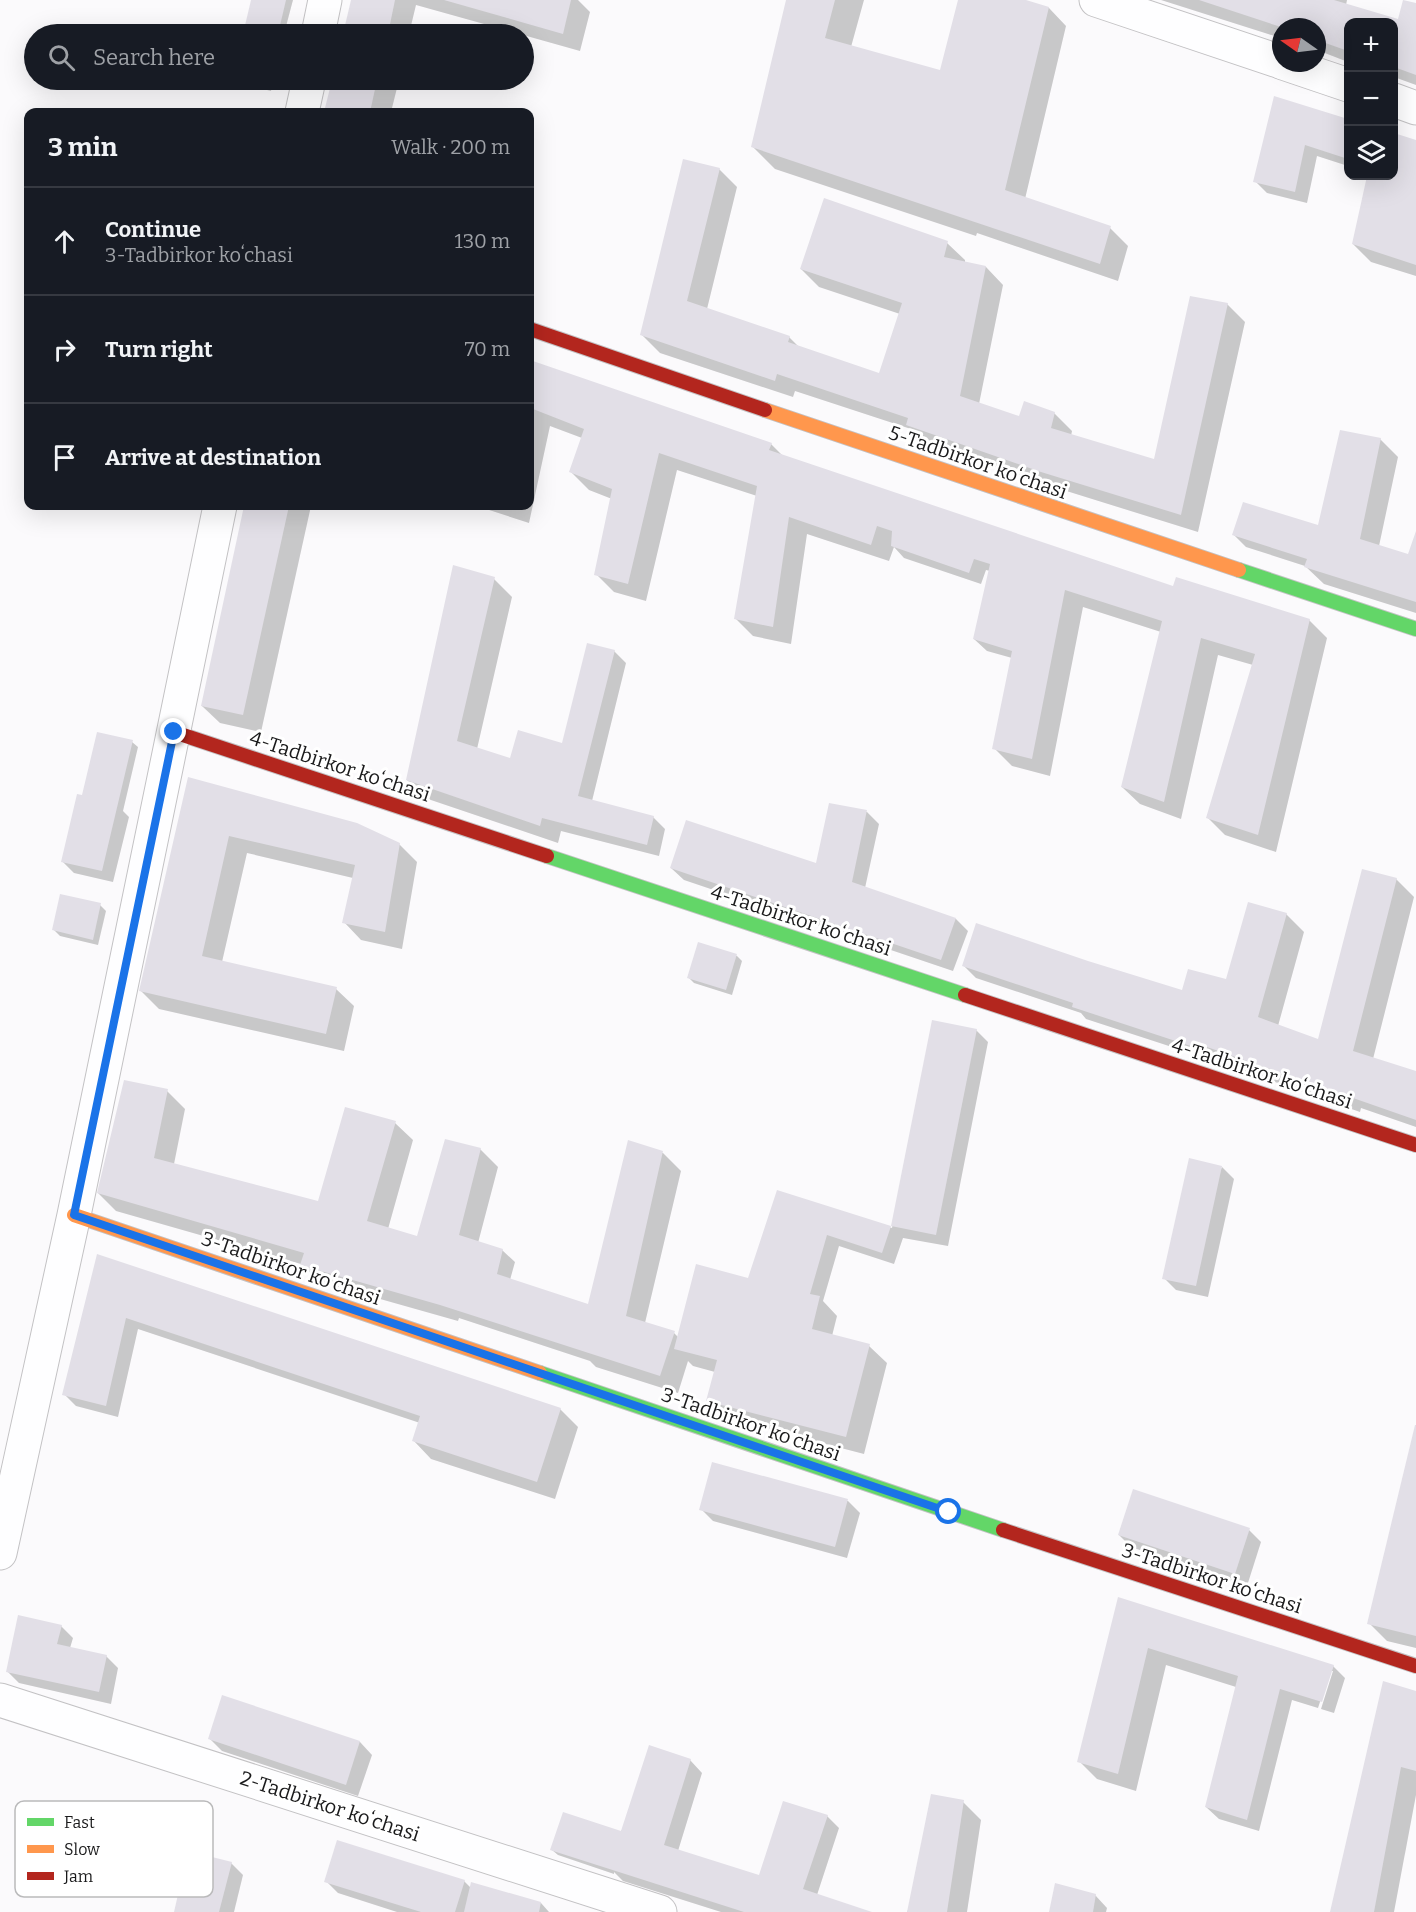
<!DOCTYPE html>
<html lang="en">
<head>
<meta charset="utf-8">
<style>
  body { margin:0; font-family:Bitter,serif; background:#20242c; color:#f1f3f6 }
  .controls { position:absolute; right:18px; top:18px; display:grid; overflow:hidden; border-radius:12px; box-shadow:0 6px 24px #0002 }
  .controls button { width:54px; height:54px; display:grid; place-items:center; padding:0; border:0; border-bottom:2px solid #363941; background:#171b24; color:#f1f3f6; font:30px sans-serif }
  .compass { position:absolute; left:1272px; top:18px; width:54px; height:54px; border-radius:50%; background:#171b24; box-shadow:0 6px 24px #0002; rotate:284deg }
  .stop { position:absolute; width:18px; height:18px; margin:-14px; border:4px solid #1a73e8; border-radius:50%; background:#fff }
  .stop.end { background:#1a73e8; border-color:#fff; box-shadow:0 2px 6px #0008 }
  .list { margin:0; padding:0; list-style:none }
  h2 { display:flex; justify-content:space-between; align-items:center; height:78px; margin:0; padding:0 24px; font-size:26px }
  h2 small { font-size:20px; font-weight:400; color:#9ea1a6 }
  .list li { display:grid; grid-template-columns:39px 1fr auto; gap:18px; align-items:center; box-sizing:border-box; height:108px; padding:0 24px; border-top:2px solid #363941 }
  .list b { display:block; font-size:22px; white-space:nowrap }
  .list p { margin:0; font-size:20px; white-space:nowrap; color:#9ea1a6 }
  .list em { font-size:20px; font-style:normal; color:#9ea1a6 }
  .icon { flex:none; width:33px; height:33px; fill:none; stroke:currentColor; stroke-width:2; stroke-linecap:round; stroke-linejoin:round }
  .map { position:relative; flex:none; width:1416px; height:1912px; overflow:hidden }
  .search { position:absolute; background:#171b24; box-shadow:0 6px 24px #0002; left:24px; top:24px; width:510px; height:66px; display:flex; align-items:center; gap:15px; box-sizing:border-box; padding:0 21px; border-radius:33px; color:#9ea1a6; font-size:22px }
  .panel { position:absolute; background:#171b24; box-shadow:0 6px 24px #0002; left:24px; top:108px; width:510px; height:402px; border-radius:12px }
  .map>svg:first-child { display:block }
  .shadow { fill:#0003 }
  .building { fill:#e2dfe7 }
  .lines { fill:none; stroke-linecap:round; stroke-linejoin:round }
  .street-casing { stroke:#c3c2c4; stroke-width:35 }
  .fast-casing { stroke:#c3c2c4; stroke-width:16 }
  .slow-casing { stroke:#c3c2c4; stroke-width:16 }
  .jam-casing { stroke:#c3c2c4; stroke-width:16 }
  .street { stroke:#fefeff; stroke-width:33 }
  .fast { stroke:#63d668; stroke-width:14 }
  .slow { stroke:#ff974d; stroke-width:14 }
  .jam { stroke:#b3261e; stroke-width:14 }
  .route { stroke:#1a73e8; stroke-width:8 }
  .labels { text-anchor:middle; stroke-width:6; stroke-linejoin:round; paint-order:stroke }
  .street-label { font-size:20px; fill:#1a1a1b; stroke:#fff }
  .key { fill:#fff; stroke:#bababb; stroke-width:1.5 }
  .key-label { font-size:16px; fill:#1a1a1b }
</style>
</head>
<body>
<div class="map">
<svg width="1416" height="1912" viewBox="0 0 1416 1912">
  <rect width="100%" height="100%" fill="#fbfafc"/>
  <g class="shadow">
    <path d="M 253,0 L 293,0 L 284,34 L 244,34 Z"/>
    <path d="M 353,0 L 578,0 L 590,12 L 580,51 L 416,5 L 409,34 L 344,34 Z"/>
    <path d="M 788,0 L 864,0 L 851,47 L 941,72 L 959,0 L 1020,0 L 1049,8 L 1066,26 L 1025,199 L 1110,228 L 1128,246 L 1118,281 L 977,233 L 976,236 L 775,169 L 752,146 Z"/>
    <path d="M 1161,0 L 1347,0 L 1346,5 L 1399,21 L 1416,4 L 1416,85 L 1394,77 L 1394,22 L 1348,22 L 1348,62 L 1317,50 L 1317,27 L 1281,27 L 1281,38 Z"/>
    <path d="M 236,80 L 273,80 L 271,91 L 239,83 Z"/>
    <path d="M 333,80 L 399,80 L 391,112 L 326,112 Z"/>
    <path d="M 1275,98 L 1348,121 L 1348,166 L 1317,156 L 1307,203 L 1267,193 L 1255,181 Z"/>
    <path d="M 1394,135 L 1416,142 L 1416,276 L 1371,262 L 1353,244 L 1368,176 L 1394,176 Z"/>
    <path d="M 719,169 L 737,187 L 707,309 L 789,337 L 800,348 L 880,375 L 900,314 L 819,287 L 801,269 L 947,243 L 965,260 L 965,263 L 986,267 L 1003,285 L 979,404 L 1020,418 L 1054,413 L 1072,431 L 1071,436 L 1155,461 L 1227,304 L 1245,322 L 1198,532 L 1060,489 L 926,442 L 914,430 L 795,391 L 793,397 L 660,353 L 642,335 Z"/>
    <path d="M 530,362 L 771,444 L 783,456 L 1174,588 L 1309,620 L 1327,638 L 1276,852 L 1225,835 L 1207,817 L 1253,665 L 1218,655 L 1181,819 L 1140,804 L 1122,787 L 1161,632 L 1083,607 L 1050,776 L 1012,766 L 994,748 L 1012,658 L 987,651 L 974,639 L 990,571 L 986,570 L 981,584 L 904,558 L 894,547 L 889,561 L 807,534 L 791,644 L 753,636 L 735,618 L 757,496 L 677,470 L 646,601 L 614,592 L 596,574 L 612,499 L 589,490 L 571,472 L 582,438 L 550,426 L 529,523 L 486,509 L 483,506 L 530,506 Z"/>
    <path d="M 1380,439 L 1398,457 L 1379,546 L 1409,556 L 1416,534 L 1416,613 L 1324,584 L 1305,566 L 1246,547 L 1234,535 L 1319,527 Z"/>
    <path d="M 246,506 L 311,506 L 261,732 L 220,723 L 202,706 Z"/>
    <path d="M 494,579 L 512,597 L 477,749 L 511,760 L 562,745 L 614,651 L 626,663 L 592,801 L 653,817 L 665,829 L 659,856 L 561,831 L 558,843 L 425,798 L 407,780 Z"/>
    <path d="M 132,742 L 138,747 L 123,811 L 129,817 L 113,882 L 74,873 L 62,861 L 88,798 Z"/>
    <path d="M 189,779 L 399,844 L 417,862 L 402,949 L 361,940 L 344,922 L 353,878 L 247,853 L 222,962 L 336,989 L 354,1006 L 344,1051 L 159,1009 L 141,991 Z"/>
    <path d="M 830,804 L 867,812 L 879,824 L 865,888 L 956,919 L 968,931 L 953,971 L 684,880 L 671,868 L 817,864 Z"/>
    <path d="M 1396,879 L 1414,897 L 1373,1059 L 1416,1072 L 1416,1127 L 1361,1108 L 1360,1112 L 1227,1065 L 1219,1057 L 1218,1062 L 1086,1019 L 1081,1013 L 976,978 L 964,966 L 1087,962 L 1183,992 L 1227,981 L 1286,914 L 1304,932 L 1278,1026 L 1319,1041 Z"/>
    <path d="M 100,905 L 106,911 L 98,945 L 60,936 L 54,930 Z"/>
    <path d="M 699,943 L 737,956 L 742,961 L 732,995 L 694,983 L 688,977 Z"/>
    <path d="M 933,1022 L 976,1030 L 988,1042 L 948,1246 L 903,1238 L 894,1264 L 839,1246 L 823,1301 L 837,1316 L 832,1336 L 869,1346 L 887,1363 L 864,1454 L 725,1418 L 707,1400 L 715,1372 L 693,1366 L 688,1361 L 678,1393 L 596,1367 L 590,1361 L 459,1318 L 458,1321 L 320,1282 L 301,1264 L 116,1211 L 98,1193 L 167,1091 L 185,1109 L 174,1164 L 319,1203 L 395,1123 L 413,1140 L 388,1229 L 418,1237 L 480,1149 L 498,1167 L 478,1243 L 502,1250 L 515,1262 L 510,1280 L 589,1305 L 629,1142 L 663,1153 L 681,1171 L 645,1323 L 674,1333 L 678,1337 L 749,1279 L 778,1192 L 892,1228 Z"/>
    <path d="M 1222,1167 L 1234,1179 L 1208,1297 L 1176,1290 L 1164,1278 Z"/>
    <path d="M 98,1256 L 560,1409 L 578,1427 L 555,1499 L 431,1459 L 414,1441 L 420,1423 L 138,1329 L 118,1417 L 76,1406 L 64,1394 Z"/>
    <path d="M 1416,1428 L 1416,1648 L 1387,1641 L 1369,1623 Z"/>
    <path d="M 713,1464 L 848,1501 L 860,1513 L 847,1558 L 713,1521 L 701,1509 Z"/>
    <path d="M 1249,1530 L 1261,1542 L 1247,1586 L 1131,1547 L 1119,1535 Z"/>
    <path d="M 1119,1599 L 1333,1666 L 1345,1678 L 1334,1713 L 1321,1709 L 1333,1671 L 1330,1671 L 1318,1708 L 1292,1700 L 1259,1831 L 1219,1819 L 1206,1807 L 1236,1687 L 1166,1665 L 1136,1791 L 1097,1779 L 1079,1761 Z"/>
    <path d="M 61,1626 L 73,1638 L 70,1648 L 106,1656 L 118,1668 L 111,1704 L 19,1683 L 7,1671 Z"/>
    <path d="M 1416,1692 L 1416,1795 L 1394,1912 L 1331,1912 Z"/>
    <path d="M 223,1697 L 360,1742 L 372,1755 L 358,1796 L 222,1751 L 210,1739 Z"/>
    <path d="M 690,1760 L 702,1773 L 678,1851 L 760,1877 L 827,1816 L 839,1828 L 817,1895 L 869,1912 L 721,1912 L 623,1881 L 614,1872 L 614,1874 L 558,1855 L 552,1850 L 620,1832 Z"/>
    <path d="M 963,1802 L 981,1820 L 967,1912 L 907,1912 Z"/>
    <path d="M 231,1863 L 243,1875 L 234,1912 L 175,1912 Z"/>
    <path d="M 326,1881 L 464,1881 L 471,1888 L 541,1903 L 549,1912 L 397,1912 L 338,1893 Z"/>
    <path d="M 1095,1895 L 1107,1908 L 1106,1912 L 1051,1912 Z"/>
  </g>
  <g class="building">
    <path d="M 251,0 L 286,0 L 278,34 L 243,34 Z"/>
    <path d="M 351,0 L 395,0 L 388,34 L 343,34 Z"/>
    <path d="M 444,0 L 571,0 L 563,34 Z"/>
    <path d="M 786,0 L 835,0 L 825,38 L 940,70 L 958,0 L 1026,0 L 1049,7 L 1005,190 L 1111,226 L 1100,264 L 751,147 Z"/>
    <path d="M 1199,0 L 1334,0 L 1398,19 L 1403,0 L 1416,3 L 1416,75 L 1394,67 L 1394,22 L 1348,22 L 1348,51 L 1317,40 L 1317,27 L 1281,27 Z"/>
    <path d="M 242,80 L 267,80 L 265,86 Z"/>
    <path d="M 332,80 L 377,80 L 370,112 L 324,112 Z"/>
    <path d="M 1274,96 L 1348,119 L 1348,159 L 1305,145 L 1295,192 L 1253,182 Z"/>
    <path d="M 1394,133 L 1416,140 L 1416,265 L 1352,244 L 1367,176 L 1394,176 Z"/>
    <path d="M 683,159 L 720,168 L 687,301 L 790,336 L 788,342 L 879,373 L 902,303 L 800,269 L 824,198 L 948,241 L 944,257 L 986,266 L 960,396 L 1019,416 L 1024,401 L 1055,412 L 1051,428 L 1154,459 L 1190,296 L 1228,303 L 1181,515 L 1041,472 L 906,425 L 908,418 L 777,374 L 775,381 L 640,335 Z"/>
    <path d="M 530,360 L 772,443 L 769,450 L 1173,586 L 1176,577 L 1310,619 L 1258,835 L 1206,818 L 1255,654 L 1201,638 L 1164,802 L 1121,787 L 1162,621 L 1065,590 L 1032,759 L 992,749 L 1012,651 L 973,639 L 990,564 L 974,559 L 969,573 L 891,546 L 892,531 L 877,526 L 871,545 L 789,517 L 773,627 L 734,619 L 757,486 L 659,453 L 628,584 L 594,575 L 612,489 L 569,472 L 584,429 L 533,409 L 530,419 Z"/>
    <path d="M 1340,430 L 1381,438 L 1360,539 L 1408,554 L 1416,531 L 1416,602 L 1304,567 L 1307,559 L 1232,535 L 1243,502 L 1318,525 Z"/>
    <path d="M 244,506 L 289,506 L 243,715 L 201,706 Z"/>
    <path d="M 453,565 L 495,577 L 457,741 L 510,758 L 518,730 L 562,743 L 587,643 L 615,650 L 578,796 L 654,816 L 647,845 L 542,818 L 540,826 L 406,780 Z"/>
    <path d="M 97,732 L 133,740 L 102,871 L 61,862 L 77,794 L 82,795 Z"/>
    <path d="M 188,777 L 357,823 L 400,843 L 385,932 L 342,923 L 355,865 L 229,836 L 202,956 L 337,987 L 326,1034 L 139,991 Z"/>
    <path d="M 829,803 L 867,810 L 852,882 L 956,918 L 941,960 L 670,868 L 686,820 L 816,863 Z"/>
    <path d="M 1362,869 L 1397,878 L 1353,1051 L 1416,1071 L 1416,1120 L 1207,1047 L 1206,1051 L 1072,1007 L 1073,1003 L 962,966 L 976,923 L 1088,961 L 1182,990 L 1188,969 L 1226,979 L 1248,902 L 1287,913 L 1258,1017 L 1318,1039 Z"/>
    <path d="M 60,894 L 101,903 L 93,940 L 52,930 Z"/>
    <path d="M 698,942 L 737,954 L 726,990 L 687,978 Z"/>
    <path d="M 932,1020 L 977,1029 L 936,1235 L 891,1226 Z"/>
    <path d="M 124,1080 L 168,1089 L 154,1158 L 318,1201 L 345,1107 L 396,1121 L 367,1221 L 417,1236 L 445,1139 L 481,1148 L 459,1235 L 503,1249 L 497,1274 L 588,1304 L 628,1140 L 663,1151 L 626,1316 L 675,1331 L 660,1376 L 440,1305 L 300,1265 L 304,1253 L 97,1193 Z"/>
    <path d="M 1189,1158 L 1222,1166 L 1196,1286 L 1162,1279 Z"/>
    <path d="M 777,1190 L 891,1226 L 882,1253 L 827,1235 L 810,1294 L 820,1296 L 812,1329 L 870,1344 L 846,1437 L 706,1401 L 717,1360 L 674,1349 L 696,1264 L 748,1278 Z"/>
    <path d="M 97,1254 L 561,1408 L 537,1482 L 412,1441 L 420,1416 L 126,1318 L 106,1406 L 62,1395 Z"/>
    <path d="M 1415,1425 L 1416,1425 L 1416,1636 L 1367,1624 Z"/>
    <path d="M 712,1462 L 848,1499 L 835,1547 L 699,1510 Z"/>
    <path d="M 1133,1489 L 1250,1528 L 1235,1574 L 1118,1535 Z"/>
    <path d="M 1118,1597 L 1334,1665 L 1322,1702 L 1280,1689 L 1247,1820 L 1205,1807 L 1238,1676 L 1148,1648 L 1118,1774 L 1077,1762 Z"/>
    <path d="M 18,1615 L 62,1625 L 57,1644 L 107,1655 L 99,1692 L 6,1672 Z"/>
    <path d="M 1383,1681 L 1416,1691 L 1416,1771 L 1401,1767 L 1374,1912 L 1330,1912 Z"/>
    <path d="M 222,1695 L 360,1741 L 346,1785 L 208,1739 Z"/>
    <path d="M 649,1745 L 691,1759 L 664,1845 L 759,1875 L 783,1801 L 828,1815 L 803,1889 L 872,1912 L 744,1912 L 550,1850 L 563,1812 L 621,1831 Z"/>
    <path d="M 931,1794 L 964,1800 L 947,1912 L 907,1912 Z"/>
    <path d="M 337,1840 L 465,1880 L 455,1912 L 421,1912 L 324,1882 Z"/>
    <path d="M 188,1851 L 232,1862 L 219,1912 L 174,1912 Z"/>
    <path d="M 471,1882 L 541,1902 L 539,1912 L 464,1912 Z"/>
    <path d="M 1055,1883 L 1096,1894 L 1093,1912 L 1049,1912 Z"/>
  </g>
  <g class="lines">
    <defs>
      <g id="street">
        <path d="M 1096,0 L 1281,62"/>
        <path d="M 318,34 L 325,0"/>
        <path d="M 1283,63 L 1348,85"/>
        <path d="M 1394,100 L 1416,108"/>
        <path d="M 302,112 L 309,80"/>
        <path d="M 0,1553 L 74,1215 L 220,506"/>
        <path d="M 0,1700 L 660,1912"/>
      </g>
      <g id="fast">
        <path d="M 1239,570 L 1416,629"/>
        <path d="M 547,856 L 965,995"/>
        <path d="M 540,1373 L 1003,1530"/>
      </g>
      <g id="slow">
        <path d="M 765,410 L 1239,570"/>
        <path d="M 74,1215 L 540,1373"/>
      </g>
      <g id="jam">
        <path d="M 530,329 L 765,410"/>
        <path d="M 174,732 L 547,856"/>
        <path d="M 965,995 L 1416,1145"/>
        <path d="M 1003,1530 L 1416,1666"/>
      </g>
    </defs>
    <use href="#street" class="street-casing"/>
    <use href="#fast" class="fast-casing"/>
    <use href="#slow" class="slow-casing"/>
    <use href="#jam" class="jam-casing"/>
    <use href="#street" class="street"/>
    <use href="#fast" class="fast"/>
    <use href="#slow" class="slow"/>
    <use href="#jam" class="jam"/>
  </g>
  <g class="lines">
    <path class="route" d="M 174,732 L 74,1215 L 949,1512"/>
  </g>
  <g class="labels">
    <g class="street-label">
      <text transform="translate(978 462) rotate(19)" y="7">5-Tadbirkor koʻchasi</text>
      <text transform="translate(340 766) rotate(18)" y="7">4-Tadbirkor koʻchasi</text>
      <text transform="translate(801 920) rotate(18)" y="7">4-Tadbirkor koʻchasi</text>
      <text transform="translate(1262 1073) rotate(18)" y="7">4-Tadbirkor koʻchasi</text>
      <text transform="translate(291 1268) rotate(19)" y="7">3-Tadbirkor koʻchasi</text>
      <text transform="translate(751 1424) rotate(19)" y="7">3-Tadbirkor koʻchasi</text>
      <text transform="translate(1212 1578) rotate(18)" y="7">3-Tadbirkor koʻchasi</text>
      <text transform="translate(330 1806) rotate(18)" y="7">2-Tadbirkor koʻchasi</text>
    </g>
  </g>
  <rect x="15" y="1801" width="198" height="96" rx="9" class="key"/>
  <rect x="27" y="1818" width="27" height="8" fill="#63d668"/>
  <rect x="27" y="1845" width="27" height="8" fill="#ff974d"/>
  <rect x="27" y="1872" width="27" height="8" fill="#b3261e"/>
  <g class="key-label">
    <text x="64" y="1828">Fast</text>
    <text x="64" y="1855">Slow</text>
    <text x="64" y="1882">Jam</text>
  </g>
</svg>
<div class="controls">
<button>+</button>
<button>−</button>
<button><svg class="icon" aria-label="layers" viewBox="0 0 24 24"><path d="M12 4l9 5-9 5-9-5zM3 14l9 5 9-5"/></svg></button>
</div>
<svg class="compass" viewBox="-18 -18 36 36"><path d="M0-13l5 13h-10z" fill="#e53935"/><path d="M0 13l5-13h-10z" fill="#9ea1a6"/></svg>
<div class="stop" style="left:949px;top:1512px"></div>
<div class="stop end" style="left:174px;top:732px"></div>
<div class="search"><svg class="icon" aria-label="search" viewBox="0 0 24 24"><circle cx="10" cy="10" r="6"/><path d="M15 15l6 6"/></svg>Search here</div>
<section class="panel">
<h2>3 min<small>Walk · 200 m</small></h2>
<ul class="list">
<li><svg class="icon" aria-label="ahead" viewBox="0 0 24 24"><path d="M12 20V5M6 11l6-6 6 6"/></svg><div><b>Continue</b><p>3-Tadbirkor koʻchasi</p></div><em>130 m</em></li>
<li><svg class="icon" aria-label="right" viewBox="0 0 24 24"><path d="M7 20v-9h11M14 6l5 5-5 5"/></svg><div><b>Turn right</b></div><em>70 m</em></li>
<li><svg class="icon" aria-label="arrive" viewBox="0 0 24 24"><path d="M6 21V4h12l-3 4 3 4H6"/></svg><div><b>Arrive at destination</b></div></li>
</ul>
</section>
</div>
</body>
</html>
